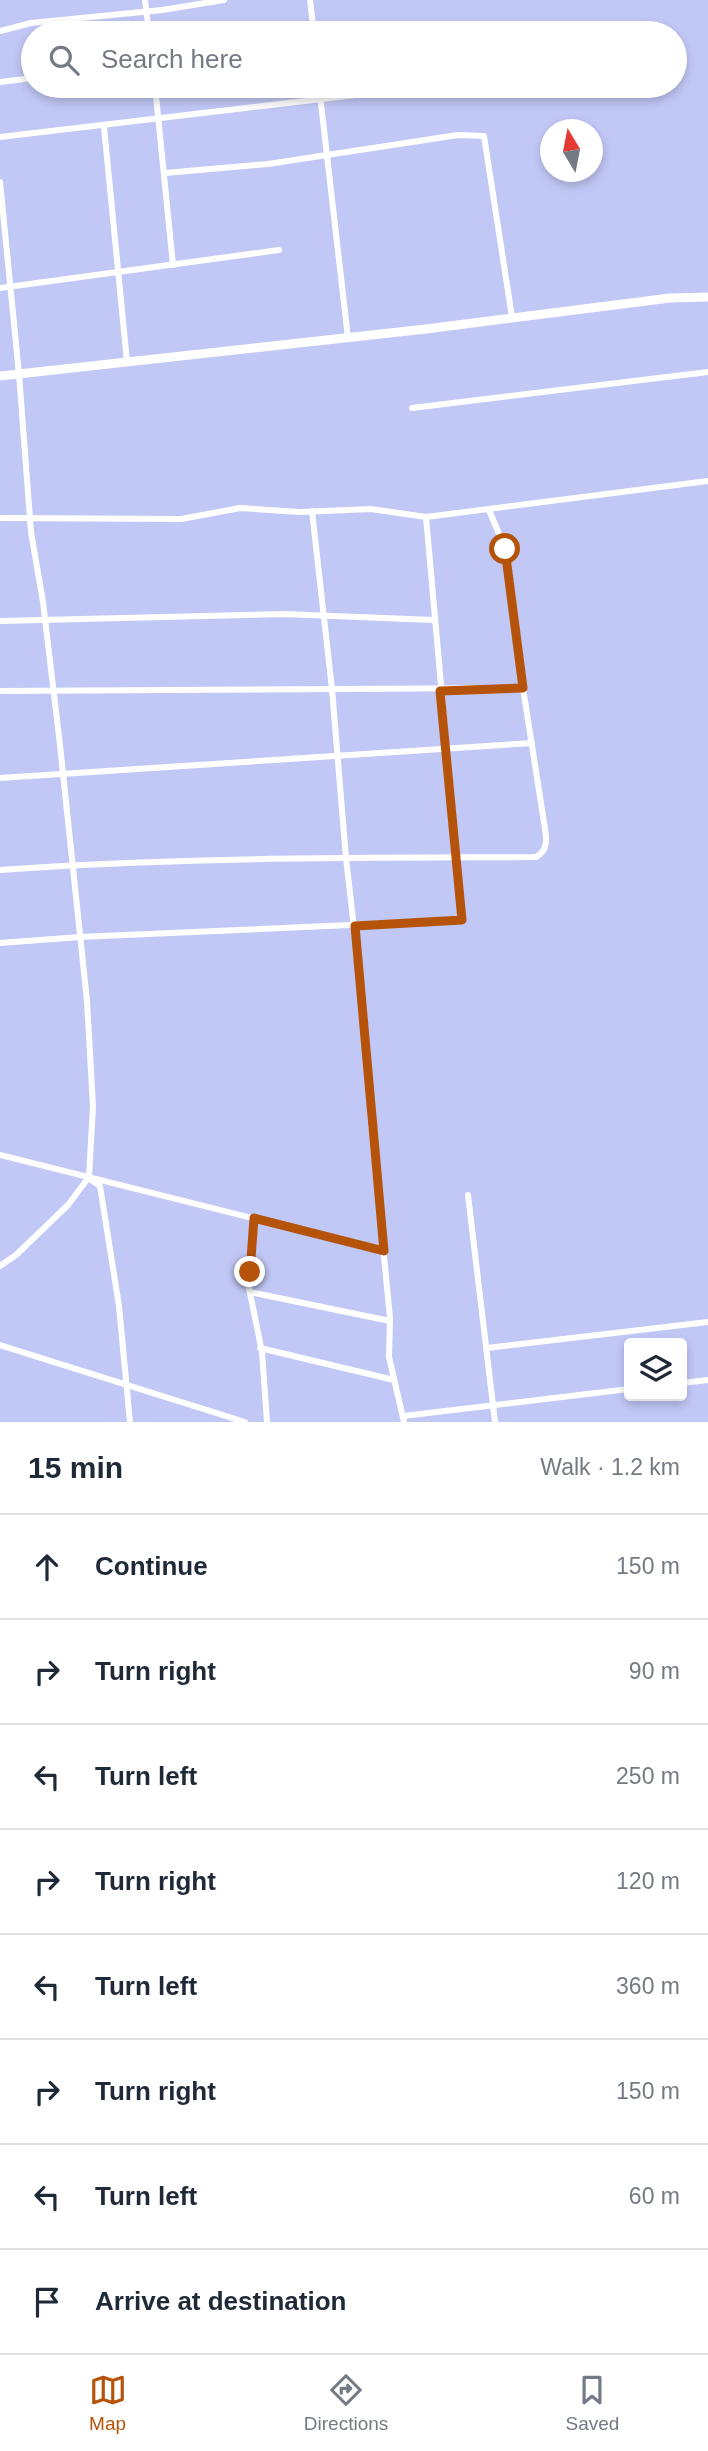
<!DOCTYPE html>
<html lang="en">
<head>
<meta charset="utf-8">
<style>
  body { margin:0; font-family:Helvetica,sans-serif; background:#f6f6f7; color:#1f2937 }
  .controls { position:absolute; right:21px; bottom:21px; display:grid; overflow:hidden; border-radius:7px; box-shadow:0 4px 10px #0003 }
  .controls button { width:63px; height:63px; display:grid; place-items:center; padding:0; border:0; border-bottom:2px solid #e0e1e3; background:#fff; color:#1f2937; font:35px sans-serif }
  .compass { position:absolute; left:540px; top:119px; width:63px; height:63px; border-radius:50%; background:#fff; box-shadow:0 4px 10px #0003; rotate:350deg }
  .stop { position:absolute; width:21px; height:21px; margin:-16px; border:5px solid #b45309; border-radius:50%; background:#fff }
  .stop.end { background:#b45309; border-color:#fff; box-shadow:0 2px 7px #0008 }
  .list { margin:0; padding:0; list-style:none }
  h2 { display:flex; justify-content:space-between; align-items:center; height:91px; margin:0; padding:0 28px; font-size:30px }
  h2 small { font-size:23px; font-weight:400; color:#747a83 }
  .list li { display:grid; grid-template-columns:46px 1fr auto; gap:21px; align-items:center; box-sizing:border-box; height:105px; padding:0 28px; border-top:2px solid #e0e1e3 }
  .list b { display:block; font-size:26px; white-space:nowrap }
  .list em { font-size:23px; font-style:normal; color:#747a83 }
  .icon { flex:none; width:38px; height:38px; fill:none; stroke:currentColor; stroke-width:2; stroke-linecap:round; stroke-linejoin:round }
  .map { position:relative; flex:none; width:708px; height:1422px; overflow:hidden }
  .search { position:absolute; background:#fff; box-shadow:0 4px 10px #0003; left:21px; right:21px; top:21px; height:77px; display:flex; align-items:center; gap:18px; box-sizing:border-box; padding:0 24px; border-radius:38px; color:#747a83; font-size:26px }
  .sheet { height:931px; background:#fff }
  nav { display:flex; justify-content:space-around; align-items:center; box-sizing:border-box; height:98px; border-top:2px solid #e0e1e3; background:#fff; font-size:19px; color:#747a83 }
  nav a { display:grid; justify-items:center; gap:4px }
  nav .on { color:#b45309 }
  .map>svg:first-child { display:block }
  .lines { fill:none; stroke-linecap:round; stroke-linejoin:round }
  .street { stroke:#fff; stroke-width:6 }
  .secondary { stroke:#fff; stroke-width:9 }
  .route { stroke:#b45309; stroke-width:9 }
</style>
</head>
<body>
<div class="map">
<svg width="708" height="1422" viewBox="0 0 708 1422">
  <rect width="100%" height="100%" fill="#c2c8f6"/>
  <g class="lines">
    <g class="street">
      <path d="M 145,0 L 149,33"/>
      <path d="M 310,0 L 314,33"/>
      <path d="M 0,31 L 31,23 L 162,10 L 224,0"/>
      <path d="M 0,82 L 33,78"/>
      <path d="M 155,86 L 173,265"/>
      <path d="M 319,86 L 348,338"/>
      <path d="M 104,127 L 127,362"/>
      <path d="M 0,137 L 432,86"/>
      <path d="M 165,173 L 268,164 L 458,135 L 484,136 L 512,317"/>
      <path d="M 0,182 L 19,374 L 31,532 L 43,602 L 60,745 L 87,1001 L 93,1106 L 89,1177 L 68,1205 L 16,1255 L 0,1266"/>
      <path d="M 0,288 L 279,250"/>
      <path d="M 412,408 L 708,372"/>
      <path d="M 312,511 L 332,689 L 346,858 L 365,1024 L 371,1123 L 390,1318 L 389,1357 L 404,1422"/>
      <path d="M 426,517 L 708,481"/>
      <path d="M 0,518 L 181,519 L 240,508 L 300,512 L 371,509 L 426,517 L 462,920 L 80,937 L 0,943"/>
      <path d="M 0,621 L 284,614 L 433,620"/>
      <path d="M 0,691 L 523,688"/>
      <path d="M 0,778 L 532,743"/>
      <path d="M 0,870 C 178,857 357,858 536,857 C 547,851 547,841 545,829 L 523,688 L 507,553 L 489,510"/>
      <path d="M 0,1155 L 384,1251"/>
      <path d="M 90,1179 L 100,1186 L 119,1306 L 130,1422"/>
      <path d="M 468,1195 L 495,1422"/>
      <path d="M 254,1218 L 249,1288 L 262,1352 L 267,1422"/>
      <path d="M 250,1292 L 390,1321"/>
      <path d="M 0,1345 L 245,1422"/>
      <path d="M 260,1348 L 394,1380"/>
      <path d="M 487,1348 L 708,1322"/>
      <path d="M 682,1383 L 708,1380"/>
      <path d="M 403,1416 L 629,1389"/>
    </g>
    <path class="secondary" d="M 0,376 L 426,329 L 670,298 L 708,297"/>
  </g>
  <g class="lines">
    <path class="route" d="M 250,1272 L 254,1218 L 384,1251 L 355,926 L 462,920 L 440,691 L 523,688 L 505,549"/>
  </g>
</svg>
<div class="controls">
<button><svg class="icon" aria-label="layers" viewBox="0 0 24 24"><path d="M12 4l9 5-9 5-9-5zM3 14l9 5 9-5"/></svg></button>
</div>
<svg class="compass" viewBox="-18 -18 36 36"><path d="M0-13l5 13h-10z" fill="#e53935"/><path d="M0 13l5-13h-10z" fill="#747a83"/></svg>
<div class="stop" style="left:505px;top:549px"></div>
<div class="stop end" style="left:250px;top:1272px"></div>
<div class="search"><svg class="icon" aria-label="search" viewBox="0 0 24 24"><circle cx="10" cy="10" r="6"/><path d="M15 15l6 6"/></svg>Search here</div>
</div>
<section class="sheet">
<h2>15 min<small>Walk · 1.2 km</small></h2>
<ul class="list">
<li><svg class="icon" aria-label="ahead" viewBox="0 0 24 24"><path d="M12 20V5M6 11l6-6 6 6"/></svg><div><b>Continue</b></div><em>150 m</em></li>
<li><svg class="icon" aria-label="right" viewBox="0 0 24 24"><path d="M7 20v-9h11M14 6l5 5-5 5"/></svg><div><b>Turn right</b></div><em>90 m</em></li>
<li><svg class="icon" aria-label="left" viewBox="0 0 24 24"><path d="M17 20v-9H6M10 6l-5 5 5 5"/></svg><div><b>Turn left</b></div><em>250 m</em></li>
<li><svg class="icon" aria-label="right" viewBox="0 0 24 24"><path d="M7 20v-9h11M14 6l5 5-5 5"/></svg><div><b>Turn right</b></div><em>120 m</em></li>
<li><svg class="icon" aria-label="left" viewBox="0 0 24 24"><path d="M17 20v-9H6M10 6l-5 5 5 5"/></svg><div><b>Turn left</b></div><em>360 m</em></li>
<li><svg class="icon" aria-label="right" viewBox="0 0 24 24"><path d="M7 20v-9h11M14 6l5 5-5 5"/></svg><div><b>Turn right</b></div><em>150 m</em></li>
<li><svg class="icon" aria-label="left" viewBox="0 0 24 24"><path d="M17 20v-9H6M10 6l-5 5 5 5"/></svg><div><b>Turn left</b></div><em>60 m</em></li>
<li><svg class="icon" aria-label="arrive" viewBox="0 0 24 24"><path d="M6 21V4h12l-3 4 3 4H6"/></svg><div><b>Arrive at destination</b></div></li>
</ul>
</section>
<nav>
<a class="on"><svg class="icon" aria-label="map" viewBox="0 0 24 24"><path d="M3 6l6-2 6 2 6-2v14l-6 2-6-2-6 2zM9 4v14M15 6v14"/></svg>Map</a>
<a><svg class="icon" aria-label="directions" viewBox="0 0 24 24"><path d="M12 3l9 9-9 9-9-9zM9 14v-3h6M13 9l2 2-2 2"/></svg>Directions</a>
<a><svg class="icon" aria-label="saved" viewBox="0 0 24 24"><path d="M7 4h10v16l-5-4-5 4z"/></svg>Saved</a>
</nav>
</body>
</html>
